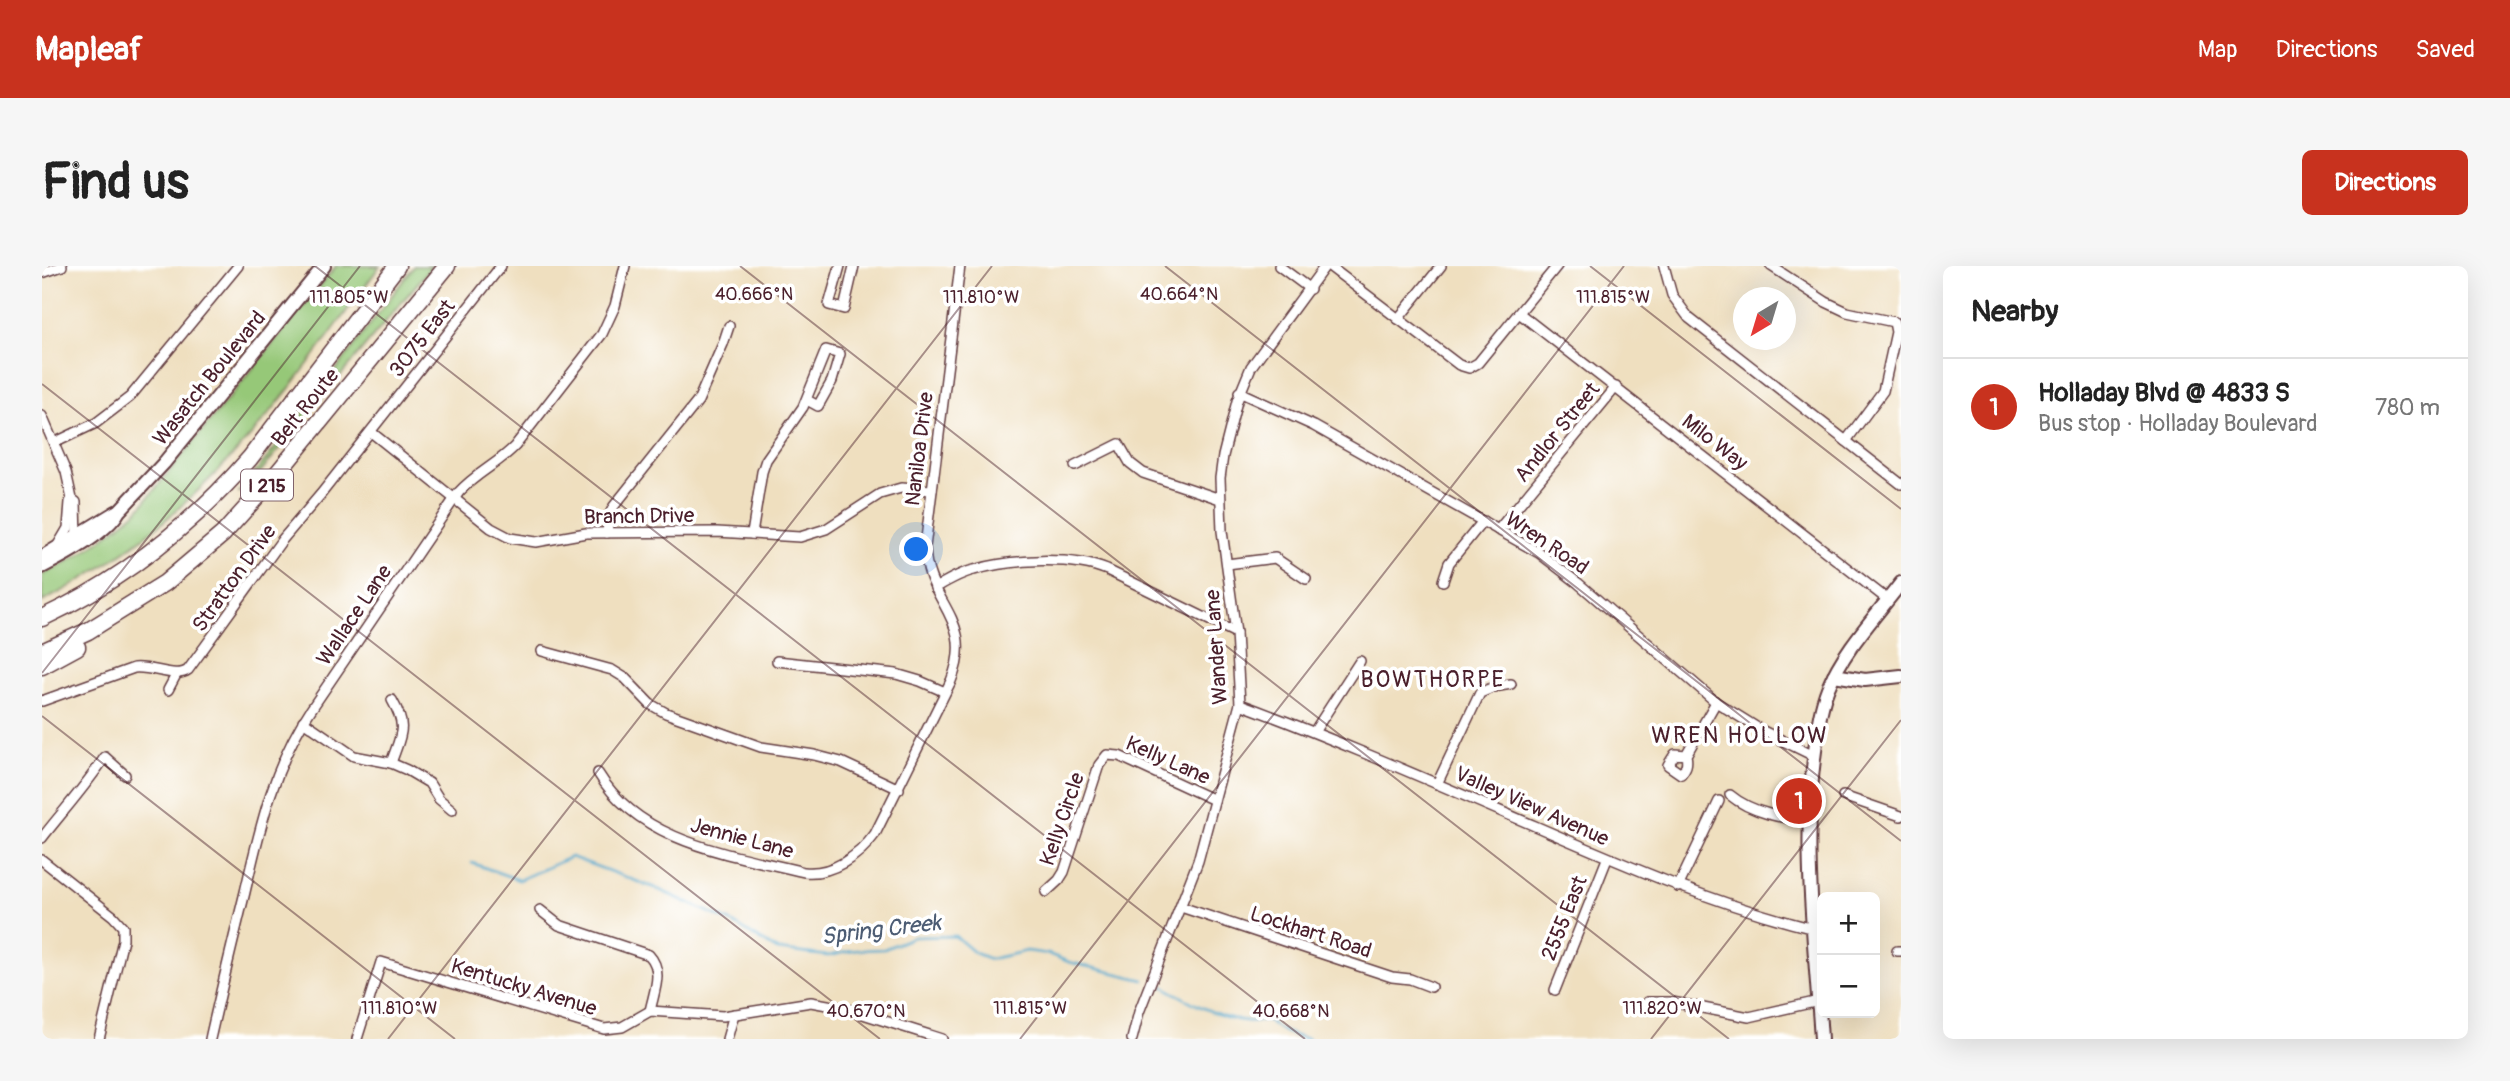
<!DOCTYPE html>
<html lang="en">
<head>
<meta charset="utf-8">
<style>
  body { margin:0; font-family:Pangolin,sans-serif; background:#f6f6f6; color:#222 }
  .controls { position:absolute; right:21px; bottom:21px; display:grid; overflow:hidden; border-radius:10px; box-shadow:0 7px 28px #0002 }
  .controls button { width:63px; height:63px; display:grid; place-items:center; padding:0; border:0; border-bottom:2px solid #e0e0e0; background:#fff; color:#222; font:35px sans-serif }
  .compass { position:absolute; left:1691px; top:21px; width:63px; height:63px; border-radius:50%; background:#fff; box-shadow:0 7px 28px #0002; rotate:218deg }
  .you { position:absolute; left:875px; top:284px; width:24px; height:24px; margin:-18px; border:5px solid #fff; border-radius:50%; background:#1a73e8; box-shadow:0 0 0 10px #1a73e833 }
  .badge { display:grid; place-items:center; width:46px; height:46px; border-radius:50%; background:#c8321e; color:#fff; font-size:23px; font-weight:700 }
  .pin { position:absolute; translate:-50% -50%; border:4px solid #fff; box-shadow:0 2px 7px #0006 }
  .list { margin:0; padding:0; list-style:none }
  h2 { display:flex; justify-content:space-between; align-items:center; height:91px; margin:0; padding:0 28px; font-size:30px }
  h2 small { font-size:23px; font-weight:400; color:#767676 }
  .list li { display:grid; grid-template-columns:46px 1fr auto; gap:21px; align-items:center; box-sizing:border-box; height:98px; padding:0 28px; border-top:2px solid #e0e0e0 }
  .list b { display:block; font-size:26px; white-space:nowrap }
  .list p { margin:0; font-size:23px; white-space:nowrap; color:#767676 }
  .list em { font-size:23px; font-style:normal; color:#767676 }
  .map { position:relative; flex:none; width:1859px; height:773px; overflow:hidden; border-radius:10px }
  header { display:flex; align-items:center; gap:42px; box-sizing:border-box; height:98px; padding:0 35px; background:#c8321e; color:#fff }
  header strong { font-size:33px }
  nav { display:flex; gap:38px; margin-inline-start:auto; font-size:24px }
  .intro { display:flex; align-items:center; justify-content:space-between; box-sizing:border-box; height:168px; padding:0 42px }
  h1 { margin:0; font-size:49px }
  .button { padding:18px 32px; border-radius:10px; background:#c8321e; color:#fff; font-size:24px; font-weight:700 }
  main { display:flex; gap:42px; padding:0 42px }
  aside { flex:1; background:#fff; border-radius:10px; box-shadow:0 7px 28px #0002 }
  .map>svg:first-child { display:block }
  .green { fill:#96c878; stroke:#707452; stroke-width:2 }
  .lines { fill:none; stroke-linecap:round; stroke-linejoin:round }
  .stream { stroke:#4ea6cb; stroke-width:2.5 }
  .street-casing { stroke:#633c41; stroke-width:12 }
  .secondary-casing { stroke:#633c41; stroke-width:16 }
  .highway-casing { stroke:#633c41; stroke-width:19 }
  .street { stroke:#fff; stroke-width:9 }
  .secondary { stroke:#fff; stroke-width:12 }
  .highway { stroke:#fff; stroke-width:16 }
  .ticks { fill:none; stroke:#4a1f2b; stroke-width:2; stroke-opacity:0.45 }
  .labels { text-anchor:middle; stroke-width:7; stroke-linejoin:round; paint-order:stroke }
  .shield { fill:#fff; stroke:#80626b; stroke-width:2 }
  .shield-label { font-size:19px; font-weight:bold; fill:#4a1f2b }
  .street-label { font-size:21px; fill:#4a1f2b; stroke:#fff }
  .neighbourhood-label { font-size:23px; letter-spacing:2px; fill:#4a1f2b; stroke:#fff }
  .water-label { font-size:23px; font-style:italic; fill:#4c5c73; stroke:#fff }
  .ticks-label { font-size:18px; text-anchor:middle; fill:#4a1f2b; stroke:#fff; stroke-width:7; stroke-linejoin:round; paint-order:stroke }
</style>
</head>
<body>
<header>
<strong>Mapleaf</strong>
<nav><a>Map</a><a>Directions</a><a>Saved</a></nav>
</header>
<div class="intro"><h1>Find us</h1><a class="button">Directions</a></div>
<main>
<div class="map">
<svg width="1859" height="773" viewBox="0 0 1859 773">
  <rect width="100%" height="100%" fill="#fff"/>
  <filter id="ink" filterUnits="userSpaceOnUse"><feTurbulence type="fractalNoise" baseFrequency=".0143" numOctaves="2"/><feDisplacementMap in="SourceGraphic" scale="14" xChannelSelector="R" yChannelSelector="G"/><feConvolveMatrix kernelMatrix="1 2 1 2 8 2 1 2 1" color-interpolation-filters="sRGB"/></filter>
  <filter id="wash" filterUnits="userSpaceOnUse"><feTurbulence type="fractalNoise" baseFrequency=".00686" numOctaves="4" result="noise"/><feDisplacementMap in="SourceGraphic" scale="28" xChannelSelector="R" yChannelSelector="G"/><feGaussianBlur stdDeviation="1.57" result="paint"/><feColorMatrix in="noise" values="0 0 0 0 0 0 0 0 0 0 0 0 0 0 0 0 0 1.4 0 .05"/><feComposite in="paint" operator="in"/></filter>
  <g filter="url(#wash)">
    <rect width="100%" height="100%" fill="#efdfbf"/>
    <g class="green">
      <path d="M 294,0 L 338,0 C 290,64 245,132 190,190 C 135,250 72,299 0,336 L 0,309 C 34,293 68,269 96,244 Z"/>
      <path d="M 372,0 L 390,0 L 201,227 L 197,226 L 257,153 Z"/>
    </g>
    <g class="lines">
      <g class="stream">
        <path d="M 430,597 L 477,614 L 529,591 L 613,622 L 691,657 L 735,684 L 786,690 L 815,684 L 842,683 L 871,671 L 913,670 L 933,687 L 948,693 L 985,685 L 1006,688 L 1027,696 L 1102,714"/>
        <path d="M 1121,720 C 1143,733 1177,753 1204,755 C 1211,756 1219,755 1226,754 C 1238,767 1250,769 1266,773"/>
      </g>
    </g>
  </g>
  <g filter="url(#ink)">
    <g class="lines">
      <defs>
        <g id="street">
          <path d="M 798,0 L 787,39 L 802,43 L 812,0"/>
          <path d="M 1237,0 L 1268,23"/>
          <path d="M 1287,0 L 1417,99 L 1427,102 L 1436,97 L 1515,0"/>
          <path d="M 1622,0 L 1630,29 L 1647,52 L 1859,218"/>
          <path d="M 1729,0 L 1784,36 L 1805,46 L 1852,56 L 1854,66 L 1841,125 L 1804,175"/>
          <path d="M 0,7 L 20,0"/>
          <path d="M 1477,47 L 1846,334"/>
          <path d="M 1356,53 L 1399,0"/>
          <path d="M 1197,126 L 1272,160 L 1497,287 L 1536,317 L 1674,436 L 1719,464 L 1772,490"/>
          <path d="M 0,150 L 24,206 L 30,233 L 34,236 L 35,274"/>
          <path d="M 329,166 L 449,262 L 468,272 L 494,276 L 544,267 L 675,266 L 758,271 L 784,263 L 838,228 L 859,222 L 890,224"/>
          <path d="M 12,177 L 54,157 L 88,131 L 196,0"/>
          <path d="M 1033,200 L 1077,178 L 1088,197 L 1101,207 L 1178,233"/>
          <path d="M 1456,264 L 1574,121"/>
          <path d="M 565,267 L 567,250 L 572,240 L 656,135 L 681,78 L 687,60"/>
          <path d="M 710,268 L 720,206 L 724,194 L 761,141 L 784,84 L 798,88 L 790,115 L 776,140 L 765,134"/>
          <path d="M 16,279 L 26,262 L 28,236 L 30,233"/>
          <path d="M 1185,298 L 1233,292 L 1264,313"/>
          <path d="M 1401,315 L 1407,297 L 1441,255"/>
          <path d="M 893,322 C 905,315 918,307 932,304 C 969,293 1030,290 1065,304 L 1194,367"/>
          <path d="M 500,385 L 570,404 L 583,412 L 608,438 L 624,447 L 719,481 L 772,489 L 799,496 L 857,523"/>
          <path d="M 735,395 L 854,408 L 878,415 L 903,426"/>
          <path d="M 126,424 L 134,409"/>
          <path d="M 0,435 L 92,402 C 111,400 134,413 146,404 L 240,274 L 279,228 L 459,0"/>
          <path d="M 1198,438 C 1298,475 1395,518 1493,560 C 1585,600 1675,639 1772,663"/>
          <path d="M 261,455 L 312,490 L 349,497 L 365,504 L 387,517 L 397,533 L 410,544"/>
          <path d="M 1272,466 L 1318,395"/>
          <path d="M 1644,489 L 1633,488 L 1626,499 L 1639,508 C 1644,502 1646,498 1644,489 L 1674,436"/>
          <path d="M 349,497 C 359,468 366,462 350,434"/>
          <path d="M 556,507 C 599,578 689,588 762,606 C 790,609 817,590 833,568 L 909,415 C 935,352 884,338 883,281 L 918,0"/>
          <path d="M 1395,518 L 1438,427 L 1452,421 L 1469,418"/>
          <path d="M 1688,529 C 1708,546 1743,554 1769,554"/>
          <path d="M 1801,530 L 1859,550"/>
          <path d="M 0,572 C 21,545 44,520 63,491 L 83,509"/>
          <path d="M 0,594 L 71,650 L 81,661 L 81,674 L 57,773"/>
          <path d="M 1636,621 L 1677,535"/>
          <path d="M 1004,626 L 1017,614 L 1022,606 L 1057,499 L 1065,489 L 1077,490 L 1172,534"/>
          <path d="M 1139,641 L 1350,711 L 1368,713 L 1389,721"/>
          <path d="M 498,644 L 517,659 L 607,689 C 622,705 612,725 608,745"/>
          <path d="M 1855,685 L 1859,685"/>
          <path d="M 1513,724 L 1565,593"/>
          <path d="M 1605,736 L 1630,736 L 1707,751 L 1777,735"/>
          <path d="M 168,773 C 179,724 191,675 203,626 C 218,562 231,501 268,445 L 417,226 C 434,207 456,198 473,180 L 560,68 L 573,40 L 583,0"/>
          <path d="M 315,773 L 339,696 L 562,763 L 580,761 L 608,745 L 681,750 L 769,736 L 802,742 L 900,773"/>
          <path d="M 685,773 L 692,748"/>
          <path d="M 1090,773 L 1097,746 L 1156,595 L 1198,438 L 1194,367 L 1180,265 L 1178,212 L 1181,190 L 1195,135 L 1209,101 L 1283,0"/>
        </g>
        <g id="secondary">
          <path d="M 0,291 L 74,246"/>
          <path d="M 0,301 C 23,289 65,267 77,245 L 122,197 L 282,0"/>
          <path d="M 1792,409 L 1823,414 L 1859,410"/>
          <path d="M 1779,773 C 1773,678 1760,579 1773,485 C 1775,464 1778,442 1786,422 C 1802,383 1834,350 1859,317"/>
        </g>
        <g id="highway">
          <path d="M 0,352 C 81,314 149,260 208,192 L 355,0"/>
          <path d="M 0,386 L 46,365 L 123,317 L 181,268 L 234,209 L 405,0"/>
          <path d="M 0,400 L 35,381"/>
        </g>
      </defs>
      <use href="#street" class="street-casing"/>
      <use href="#secondary" class="secondary-casing"/>
      <use href="#highway" class="highway-casing"/>
      <use href="#street" class="street"/>
      <use href="#secondary" class="secondary"/>
      <use href="#highway" class="highway"/>
    </g>
  </g>
  <path class="ticks" d="M 273,0 L 1263,773M 698,0 L 1687,773M 1123,0 L 1859,575M 1548,0 L 1859,243M 0,118 L 838,773M 0,407 L 318,0M 0,450 L 413,773M 346,773 L 950,0M 978,773 L 1582,0M 1609,773 L 1859,454"/>
  <g class="labels">
    <rect class="shield" x="199" y="203.5" width="52" height="31" rx="5"/>
    <g class="shield-label">
      <text x="225" y="226">I 215</text>
    </g>
    <g class="street-label">
      <text transform="translate(380 72) rotate(-52)" y="7">3075 East</text>
      <text transform="translate(167 112) rotate(-51)" y="7">Wasatch Boulevard</text>
      <text transform="translate(263 141) rotate(-51)" y="7">Belt Route</text>
      <text transform="translate(1515 166) rotate(-51)" y="7">Andlor Street</text>
      <text transform="translate(1673 176) rotate(38)" y="7">Milo Way</text>
      <text transform="translate(877 183) rotate(-83)" y="7">Naniloa Drive</text>
      <text transform="translate(597 250) rotate(-1)" y="7">Branch Drive</text>
      <text transform="translate(1505 277) rotate(34)" y="7">Wren Road</text>
      <text transform="translate(192 312) rotate(-54)" y="7">Stratton Drive</text>
      <text transform="translate(312 349) rotate(-56)" y="7">Wallace Lane</text>
      <text transform="translate(1174 381) rotate(-94)" y="7">Wander Lane</text>
      <text transform="translate(1126 494) rotate(24)" y="7">Kelly Lane</text>
      <text transform="translate(1490 540) rotate(24)" y="7">Valley View Avenue</text>
      <text transform="translate(1020 553) rotate(-71)" y="7">Kelly Circle</text>
      <text transform="translate(700 572) rotate(15)" y="7">Jennie Lane</text>
      <text transform="translate(1522 652) rotate(-68)" y="7">2555 East</text>
      <text transform="translate(1269 666) rotate(18)" y="7">Lockhart Road</text>
      <text transform="translate(482 721) rotate(17)" y="7">Kentucky Avenue</text>
    </g>
    <g class="neighbourhood-label">
      <text x="1391" y="421">BOWTHORPE</text>
      <text x="1698" y="477">WREN HOLLOW</text>
    </g>
    <g class="water-label">
      <text transform="translate(839 663) rotate(-7)" y="8">Spring Creek</text>
    </g>
  </g>
  <g class="ticks-label">
    <text x="712" y="34">40.666°N</text>
    <text x="1137" y="34">40.664°N</text>
    <text x="307" y="37">111.805°W</text>
    <text x="939" y="37">111.810°W</text>
    <text x="1571" y="37">111.815°W</text>
    <text x="357" y="748">111.810°W</text>
    <text x="988" y="748">111.815°W</text>
    <text x="1620" y="748">111.820°W</text>
    <text x="824" y="751">40.670°N</text>
    <text x="1249" y="751">40.668°N</text>
  </g>
</svg>
<div class="controls">
<button>+</button>
<button>−</button>
</div>
<svg class="compass" viewBox="-18 -18 36 36"><path d="M0-13l5 13h-10z" fill="#e53935"/><path d="M0 13l5-13h-10z" fill="#767676"/></svg>
<div class="you"></div>
<div class="pin badge" style="left:1757px;top:535px">1</div>
</div>
<aside>
<h2>Nearby<small></small></h2>
<ul class="list">
<li><span class="badge">1</span><div><b>Holladay Blvd @ 4833 S</b><p>Bus stop · Holladay Boulevard</p></div><em>780 m</em></li>
</ul>
</aside>
</main>
</body>
</html>
